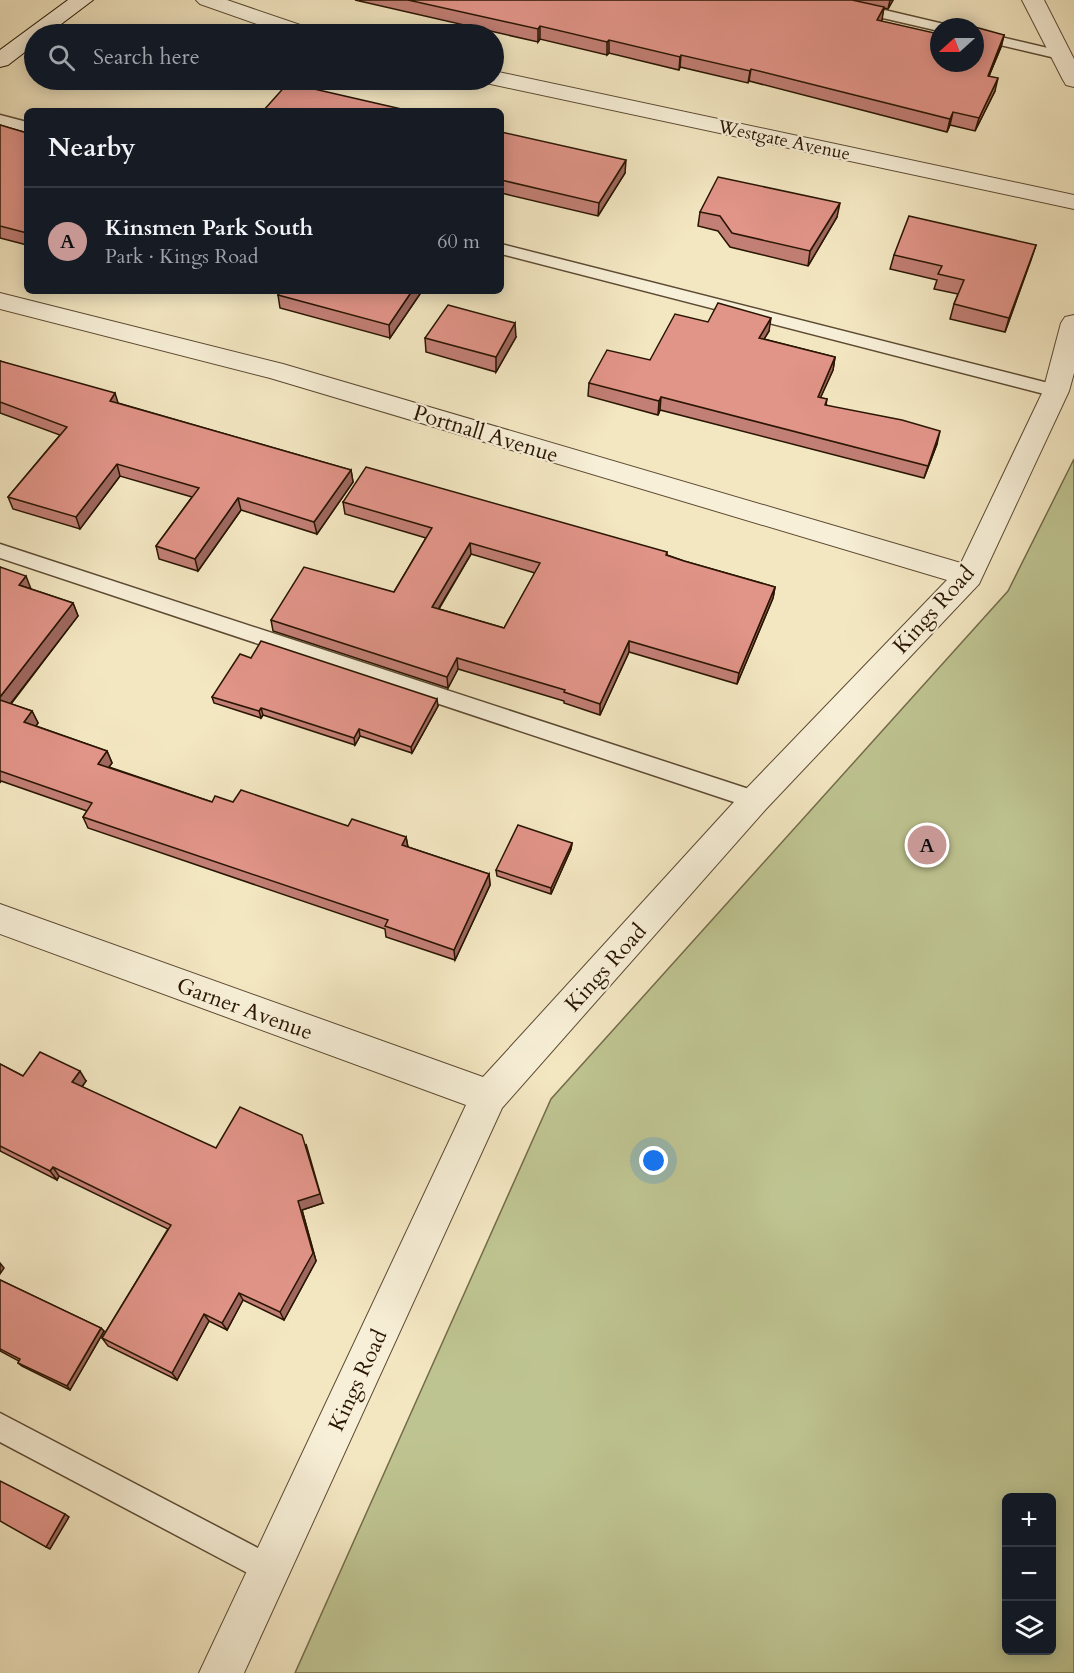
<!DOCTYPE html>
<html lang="en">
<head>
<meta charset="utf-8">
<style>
  body { margin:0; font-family:Cardo,serif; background:#242831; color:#f1f3f6 }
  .controls { position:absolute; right:18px; bottom:18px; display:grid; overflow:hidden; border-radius:9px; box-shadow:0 3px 15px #0003 }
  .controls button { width:54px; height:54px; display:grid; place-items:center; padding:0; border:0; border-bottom:2px solid #363941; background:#171b24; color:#f1f3f6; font:30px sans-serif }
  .compass { position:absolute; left:930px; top:18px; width:54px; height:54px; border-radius:50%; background:#171b24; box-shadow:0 3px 15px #0003; rotate:249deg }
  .you { position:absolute; left:654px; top:1161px; width:21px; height:21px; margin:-15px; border:4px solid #fff; border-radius:50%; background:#1a73e8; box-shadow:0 0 0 9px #1a73e833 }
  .badge { display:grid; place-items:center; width:39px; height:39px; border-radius:50%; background:#c59692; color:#111; font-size:20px; font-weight:700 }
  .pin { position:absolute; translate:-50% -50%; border:3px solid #fff; box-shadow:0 2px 6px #0006 }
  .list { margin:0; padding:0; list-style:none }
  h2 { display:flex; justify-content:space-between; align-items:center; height:78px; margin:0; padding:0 24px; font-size:26px }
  h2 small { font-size:20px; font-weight:400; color:#9ea1a6 }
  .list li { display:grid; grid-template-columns:39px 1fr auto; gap:18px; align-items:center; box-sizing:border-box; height:108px; padding:0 24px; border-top:2px solid #363941 }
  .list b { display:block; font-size:22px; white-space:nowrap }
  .list p { margin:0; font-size:20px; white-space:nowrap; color:#9ea1a6 }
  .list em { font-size:20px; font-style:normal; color:#9ea1a6 }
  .icon { flex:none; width:33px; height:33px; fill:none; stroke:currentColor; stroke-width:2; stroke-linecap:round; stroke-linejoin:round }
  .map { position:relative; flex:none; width:1074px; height:1673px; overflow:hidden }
  .search { position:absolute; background:#171b24; box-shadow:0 3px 15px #0003; left:24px; top:24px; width:480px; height:66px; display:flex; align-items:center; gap:15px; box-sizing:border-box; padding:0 21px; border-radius:33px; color:#9ea1a6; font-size:22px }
  .panel { position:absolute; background:#171b24; box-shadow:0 3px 15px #0003; left:24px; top:108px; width:480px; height:186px; border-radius:9px }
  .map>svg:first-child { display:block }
  .green { fill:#bec491; stroke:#746c4a; stroke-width:1.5; fill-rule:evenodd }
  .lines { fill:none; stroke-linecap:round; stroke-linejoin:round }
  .lane-casing { stroke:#5c4a32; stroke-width:3 }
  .street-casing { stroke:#5c4a32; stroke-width:2 }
  .secondary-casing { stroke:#291502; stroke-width:2 }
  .lane { fill:#f7efd7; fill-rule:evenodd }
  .street { fill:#f7efd7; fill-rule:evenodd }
  .secondary { fill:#f7efd7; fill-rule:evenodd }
  .wall { fill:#c27f75; stroke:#291502; stroke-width:1.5; fill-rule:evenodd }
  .shaded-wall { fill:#9e685f; stroke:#291502; stroke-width:1.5 }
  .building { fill:#e19488; stroke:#291502; stroke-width:1.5; fill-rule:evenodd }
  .labels { text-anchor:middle; stroke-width:4.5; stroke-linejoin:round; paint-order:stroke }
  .far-street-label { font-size:18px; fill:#291502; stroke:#f7efd7 }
  .street-label { font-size:22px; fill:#291502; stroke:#f7efd7 }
</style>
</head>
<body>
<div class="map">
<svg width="1074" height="1673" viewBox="0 0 1074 1673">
  <rect width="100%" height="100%" fill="#f3e7c2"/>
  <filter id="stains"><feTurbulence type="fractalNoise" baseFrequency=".00333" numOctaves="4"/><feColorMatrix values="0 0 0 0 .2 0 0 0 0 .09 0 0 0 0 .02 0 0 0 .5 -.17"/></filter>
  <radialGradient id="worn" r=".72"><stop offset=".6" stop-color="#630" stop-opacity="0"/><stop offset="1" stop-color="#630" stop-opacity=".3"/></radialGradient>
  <path class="green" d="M 1074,459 L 1074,1673 L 295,1673 L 551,1099 L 1008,591 ZM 1006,1498 L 1052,1498 L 1052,1650 L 1006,1650 Z"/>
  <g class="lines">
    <defs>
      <g id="lane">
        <path d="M 816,0 L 842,0 L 944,24 L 946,27 L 939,27 L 939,31 L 818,3 Z"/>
        <path d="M 975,31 L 1069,53 L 1071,56 L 1064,60 L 975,39 Z"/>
        <path d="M 0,115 L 27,122 L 27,132 L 0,125 Z"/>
        <path d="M 501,244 L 1056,385 L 1062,387 L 1065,391 L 1062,395 L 1056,397 L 501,254 Z"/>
        <path d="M 0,544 L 755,791 L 763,794 L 766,800 L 763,806 L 755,809 L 0,558 Z"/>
        <path d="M 0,1413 L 279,1559 L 284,1569 L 279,1579 L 269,1584 L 259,1579 L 0,1442 Z"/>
      </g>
      <g id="street">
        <path d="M 196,0 L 227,0 L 312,29 L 315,34 L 285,34 L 200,4 Z"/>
        <path d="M 1022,0 L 1044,0 L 1074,59 L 1074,87 L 1066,85 L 1063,80 Z"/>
        <path d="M 494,71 L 1074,195 L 1074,209 L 486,83 L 484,80 L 494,80 Z"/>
        <path d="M 0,293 L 283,364 L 961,563 L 1043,391 L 1061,323 L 1065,317 L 1074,315 L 1074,373 L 1069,391 L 979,584 L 766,809 L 502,1108 L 244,1673 L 199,1673 L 466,1105 L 0,934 L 0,904 L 483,1077 L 744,791 L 947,580 L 270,378 L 0,309 Z"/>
      </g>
      <path id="secondary" d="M 68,0 L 93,0 L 48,34 L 34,34 L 34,45 L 8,65 L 0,67 L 0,50 Z"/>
    </defs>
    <use href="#lane" class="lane-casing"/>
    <use href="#street" class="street-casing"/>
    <use href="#secondary" class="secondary-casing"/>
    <use href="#lane" class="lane"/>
    <use href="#street" class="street"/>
    <use href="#secondary" class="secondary"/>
  </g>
  <g class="wall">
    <path d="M 355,0 L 893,0 L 888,9 L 884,8 L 881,21 L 939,63 L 1004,35 L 1001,47 L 989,76 L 995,91 L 975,131 L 950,125 L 947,132 L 749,81 L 748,83 L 680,67 L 679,70 L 609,53 L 607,55 L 540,39 L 538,42 Z"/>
    <path d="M 0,125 L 27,133 L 27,245 L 0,238 Z"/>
    <path d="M 501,132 L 625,173 L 598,216 L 501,193 Z"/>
    <path d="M 700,212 L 837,217 L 808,266 L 730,247 L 718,231 L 698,226 Z"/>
    <path d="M 1036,245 L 1005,332 L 950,319 L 954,304 L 958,294 L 934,289 L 937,280 L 890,269 L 894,255 Z"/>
    <path d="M 281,291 L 422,291 L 390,338 L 280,308 L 278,295 Z"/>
    <path d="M 708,322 L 769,331 L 764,339 L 835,357 L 833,370 L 820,398 L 827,399 L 826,405 L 937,444 L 924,478 L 660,410 L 658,415 L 588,396 L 589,383 L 650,360 Z"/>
    <path d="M 516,337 L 496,372 L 426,352 L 425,338 Z"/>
    <path d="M 0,361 L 118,403 L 351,470 L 353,482 L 317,534 L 241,510 L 198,571 L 159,559 L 156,546 L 192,497 L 120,476 L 80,529 L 13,509 L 8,497 L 60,435 L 0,413 Z"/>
    <path d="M 343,502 L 667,552 L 667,555 L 684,561 L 775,587 L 773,598 L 737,684 L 629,652 L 600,715 L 564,703 L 564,701 L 458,669 L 448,688 L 273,631 L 271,620 L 394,592 L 426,538 L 345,514 ZM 471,554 L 535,573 L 504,628 L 439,609 Z"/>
    <path d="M 0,567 L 31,589 L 73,603 L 78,616 L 11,704 L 32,711 L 38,723 L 36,726 L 107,751 L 112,763 L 109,767 L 212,802 L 233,802 L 348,826 L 406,837 L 408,847 L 489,874 L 490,885 L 455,960 L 386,937 L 385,929 L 88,828 L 83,817 L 87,811 L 1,781 L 0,783 Z"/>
    <path d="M 251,658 L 438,706 L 412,753 L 360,736 L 355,745 L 263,715 L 261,718 L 214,703 L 212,697 Z"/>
    <path d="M 572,843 L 571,849 L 551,894 L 497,876 L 496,870 Z"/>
    <path d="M 0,1064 L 23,1076 L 86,1081 L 82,1087 L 323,1203 L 302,1210 L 316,1261 L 284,1320 L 243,1300 L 227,1330 L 209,1321 L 177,1380 L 108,1346 L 102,1338 L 168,1229 L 59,1176 L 57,1180 L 0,1151 Z"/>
    <path d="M 0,1280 L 101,1328 L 104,1331 L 70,1390 L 22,1366 L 18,1363 L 19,1361 L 0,1351 Z"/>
  </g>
  <g class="shaded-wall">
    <path d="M 890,0 L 893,0 L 888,9 Z"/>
    <path d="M 884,7 L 882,20 L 875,33 L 877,20 Z"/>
    <path d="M 540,26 L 540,39 L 538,42 L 538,29 Z"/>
    <path d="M 1004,35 L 1001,47 L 984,88 L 988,76 Z"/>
    <path d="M 609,40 L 609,53 L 607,55 L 607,42 Z"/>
    <path d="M 681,55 L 680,67 L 679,70 L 680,57 Z"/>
    <path d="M 751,69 L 749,81 L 748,83 L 750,71 Z"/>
    <path d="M 998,78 L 995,91 L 975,131 L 979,118 Z"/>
    <path d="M 953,112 L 950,125 L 947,132 L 950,119 Z"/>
    <path d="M 626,160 L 625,173 L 598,216 L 599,203 Z"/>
    <path d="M 840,203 L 837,217 L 808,266 L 810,251 Z"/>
    <path d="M 1036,245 L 1031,260 L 1005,332 L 1009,318 Z"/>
    <path d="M 412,291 L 422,291 L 390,338 L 389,325 Z"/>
    <path d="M 771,318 L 769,331 L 757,351 L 759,338 Z"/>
    <path d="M 515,323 L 516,337 L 496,372 L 496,357 Z"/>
    <path d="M 835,357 L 833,370 L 815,410 L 818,397 Z"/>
    <path d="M 115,393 L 119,406 L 110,401 Z"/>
    <path d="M 661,397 L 660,410 L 658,415 L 659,401 Z"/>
    <path d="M 940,431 L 937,444 L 924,478 L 928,466 Z"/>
    <path d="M 117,464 L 120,476 L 80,529 L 76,517 Z"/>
    <path d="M 351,470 L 353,482 L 317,534 L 314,522 Z"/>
    <path d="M 238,498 L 241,510 L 198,571 L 195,559 Z"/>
    <path d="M 470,543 L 471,554 L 433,618 L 432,607 Z"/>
    <path d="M 26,576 L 31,589 L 19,585 Z"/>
    <path d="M 775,587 L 773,598 L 737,684 L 739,673 Z"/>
    <path d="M 73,603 L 78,616 L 4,712 L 0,703 L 0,697 Z"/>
    <path d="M 629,641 L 629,652 L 600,715 L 600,704 Z"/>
    <path d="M 457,658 L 458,669 L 448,688 L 447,677 Z"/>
    <path d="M 437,699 L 438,706 L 412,753 L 411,747 Z"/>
    <path d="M 261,708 L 263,715 L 261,718 L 259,711 Z"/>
    <path d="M 32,711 L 38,723 L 30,734 L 24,722 Z"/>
    <path d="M 359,729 L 360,736 L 355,745 L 354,738 Z"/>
    <path d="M 107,751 L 112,763 L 103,775 L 98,764 Z"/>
    <path d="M 406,837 L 408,848 L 402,845 Z"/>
    <path d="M 572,843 L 571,849 L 551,894 L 551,888 Z"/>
    <path d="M 489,874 L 490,885 L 455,960 L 454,950 Z"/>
    <path d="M 80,1071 L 86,1081 L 78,1092 L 72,1082 Z"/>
    <path d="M 306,1144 L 323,1203 L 302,1210 L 316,1261 L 284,1320 L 280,1312 L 298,1201 Z"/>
    <path d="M 53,1167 L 59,1176 L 57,1180 L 50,1171 Z"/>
    <path d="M 0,1263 L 4,1268 L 0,1274 Z"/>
    <path d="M 239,1293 L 243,1300 L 227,1330 L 222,1323 Z"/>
    <path d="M 204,1314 L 209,1321 L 177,1380 L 172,1373 Z"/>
    <path d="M 101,1328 L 104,1331 L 70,1390 L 67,1386 Z"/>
    <path d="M 65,1514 L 69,1517 L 50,1549 L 46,1547 Z"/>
  </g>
  <g class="building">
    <path d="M 408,0 L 852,0 L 884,7 L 877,20 L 939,34 L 939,63 L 975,63 L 975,27 L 1004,35 L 988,76 L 998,78 L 979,118 L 953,112 L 950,119 L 751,69 L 750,71 L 681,55 L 680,57 L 609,40 L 607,42 L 540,26 L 538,29 Z"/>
    <path d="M 965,25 L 974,27 L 964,27 Z"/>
    <path d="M 288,83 L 410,111 L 263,111 Z"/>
    <path d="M 0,125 L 27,133 L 27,233 L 0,226 Z"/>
    <path d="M 501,132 L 626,160 L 599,203 L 501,180 Z"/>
    <path d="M 718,177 L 840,203 L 810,251 L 732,233 L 720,216 L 700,212 Z"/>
    <path d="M 909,216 L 1036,245 L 1009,318 L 954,304 L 964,280 L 938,274 L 942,266 L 894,255 Z"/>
    <path d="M 281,291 L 412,291 L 389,325 L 278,295 Z"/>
    <path d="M 718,303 L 771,318 L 759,338 L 835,357 L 818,397 L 827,399 L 825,405 L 902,420 L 940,431 L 928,466 L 661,397 L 659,401 L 589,383 L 607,350 L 650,360 L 675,314 L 708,322 Z"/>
    <path d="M 448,305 L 515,323 L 496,357 L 425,338 Z"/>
    <path d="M 0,361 L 115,393 L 110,401 L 351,470 L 314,522 L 238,498 L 195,559 L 156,546 L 199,488 L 117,464 L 76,517 L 8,497 L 67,427 L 0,402 Z"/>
    <path d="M 366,467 L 667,552 L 666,555 L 684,561 L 775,587 L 739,673 L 629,641 L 600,704 L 564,692 L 565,690 L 457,658 L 447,677 L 271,620 L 304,567 L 394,592 L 432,528 L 343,502 ZM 470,543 L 540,563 L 504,628 L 432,607 Z"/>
    <path d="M 0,567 L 26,576 L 19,585 L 73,603 L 0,697 Z"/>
    <path d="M 261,641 L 437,699 L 411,747 L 359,729 L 354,738 L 261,708 L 259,711 L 212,697 L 240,654 L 251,658 Z"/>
    <path d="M 0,700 L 32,711 L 24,722 L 107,751 L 98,764 L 212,802 L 215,796 L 233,802 L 241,790 L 348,826 L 352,819 L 406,837 L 402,845 L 489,874 L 454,950 L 385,926 L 388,920 L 83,817 L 92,803 L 0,771 Z"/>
    <path d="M 518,825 L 572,843 L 551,888 L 496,870 Z"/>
    <path d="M 40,1052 L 80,1071 L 72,1082 L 216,1148 L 240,1107 L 302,1135 L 320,1194 L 298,1201 L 313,1253 L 280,1312 L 239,1293 L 222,1323 L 204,1314 L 172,1373 L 102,1338 L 171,1225 L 53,1167 L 50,1171 L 0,1146 L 0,1064 L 23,1076 Z"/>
    <path d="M 0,1280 L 101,1328 L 67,1386 L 18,1363 L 20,1359 L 0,1349 Z"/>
    <path d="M 0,1481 L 65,1514 L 46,1547 L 0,1521 Z"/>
  </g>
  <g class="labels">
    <g class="far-street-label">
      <text transform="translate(784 140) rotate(12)" y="6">Westgate Avenue</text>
    </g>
    <g class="street-label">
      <text transform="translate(486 433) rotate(17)" y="8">Portnall Avenue</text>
      <text transform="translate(933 609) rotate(-48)" y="8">Kings Road</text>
      <text transform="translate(605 967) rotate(-48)" y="8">Kings Road</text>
      <text transform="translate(245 1008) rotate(20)" y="8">Garner Avenue</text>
      <text transform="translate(357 1380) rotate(-65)" y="8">Kings Road</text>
    </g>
  </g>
  <rect width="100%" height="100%" filter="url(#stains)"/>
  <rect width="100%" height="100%" fill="url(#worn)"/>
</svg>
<div class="controls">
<button>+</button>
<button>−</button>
<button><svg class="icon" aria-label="layers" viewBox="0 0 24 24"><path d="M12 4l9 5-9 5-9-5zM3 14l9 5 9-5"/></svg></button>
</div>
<svg class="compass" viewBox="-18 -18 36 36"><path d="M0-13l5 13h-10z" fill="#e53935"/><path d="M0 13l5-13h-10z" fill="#9ea1a6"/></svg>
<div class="you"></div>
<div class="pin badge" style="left:927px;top:845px">A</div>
<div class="search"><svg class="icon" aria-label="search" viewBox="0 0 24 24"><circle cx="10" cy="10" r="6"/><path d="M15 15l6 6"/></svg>Search here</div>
<section class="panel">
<h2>Nearby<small></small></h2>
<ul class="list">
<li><span class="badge">A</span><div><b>Kinsmen Park South</b><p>Park · Kings Road</p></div><em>60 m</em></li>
</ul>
</section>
</div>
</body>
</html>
